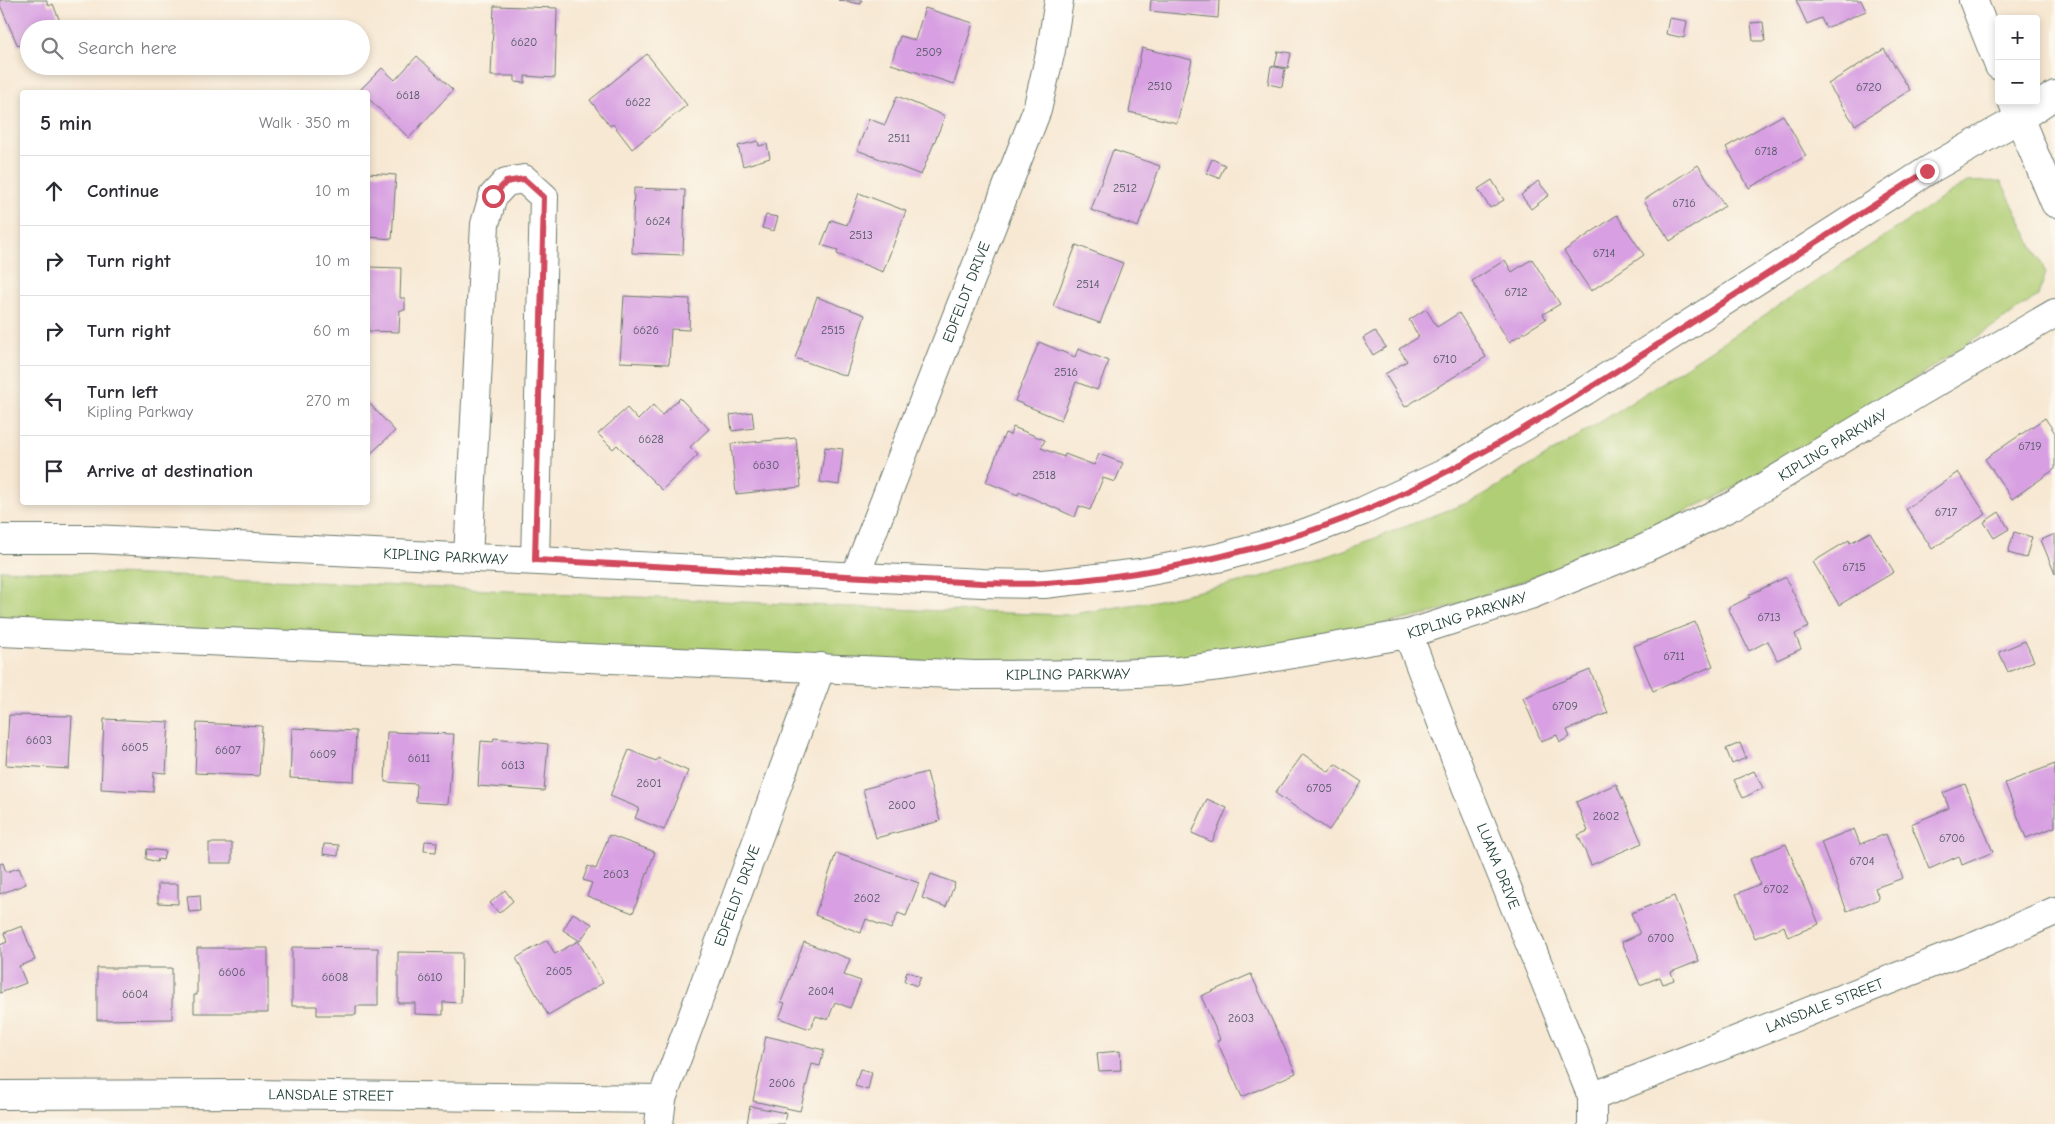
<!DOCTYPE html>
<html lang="en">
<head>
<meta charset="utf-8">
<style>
  body { margin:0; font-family:"Comic Neue",sans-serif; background:#f2f2f3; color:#2b2b33 }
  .controls { position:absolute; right:15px; top:15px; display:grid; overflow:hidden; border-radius:5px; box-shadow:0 2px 8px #0003 }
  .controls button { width:45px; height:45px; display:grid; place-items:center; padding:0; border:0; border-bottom:1px solid #e1e1e2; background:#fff; color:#2b2b33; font:25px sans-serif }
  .stop { position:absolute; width:15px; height:15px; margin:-11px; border:4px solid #d1495b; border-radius:50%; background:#fff }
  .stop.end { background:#d1495b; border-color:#fff; box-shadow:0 1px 5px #0008 }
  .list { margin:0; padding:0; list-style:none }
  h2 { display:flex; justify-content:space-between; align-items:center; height:65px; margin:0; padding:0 20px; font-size:21px }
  h2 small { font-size:16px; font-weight:400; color:#7c7c81 }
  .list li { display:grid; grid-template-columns:32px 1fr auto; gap:15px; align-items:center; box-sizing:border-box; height:70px; padding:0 20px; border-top:1px solid #e1e1e2 }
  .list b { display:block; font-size:19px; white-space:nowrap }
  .list p { margin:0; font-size:16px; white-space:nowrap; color:#7c7c81 }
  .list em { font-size:16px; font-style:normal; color:#7c7c81 }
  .icon { flex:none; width:28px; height:28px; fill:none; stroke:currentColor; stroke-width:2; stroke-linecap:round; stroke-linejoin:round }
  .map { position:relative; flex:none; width:2055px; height:1124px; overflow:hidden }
  .search { position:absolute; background:#fff; box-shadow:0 2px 8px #0003; left:20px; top:20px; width:350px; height:55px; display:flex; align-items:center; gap:12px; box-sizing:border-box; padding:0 18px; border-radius:28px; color:#7c7c81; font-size:19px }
  .panel { position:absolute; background:#fff; box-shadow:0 2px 8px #0003; left:20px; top:90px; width:350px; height:415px; border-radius:5px }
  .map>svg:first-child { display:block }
  .green { fill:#b0ce75; stroke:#688654 }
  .building { fill:#d8a0e2 }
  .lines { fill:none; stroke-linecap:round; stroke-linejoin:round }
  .minor-casing { stroke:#6b796c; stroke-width:30 }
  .minor { stroke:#fff; stroke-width:28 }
  .route { stroke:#d1495b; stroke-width:6 }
  .labels { text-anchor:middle; stroke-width:4; stroke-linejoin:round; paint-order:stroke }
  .number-label { font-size:12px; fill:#4d5660 }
  .street-label { font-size:15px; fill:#1f3d34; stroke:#fbf7ec }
</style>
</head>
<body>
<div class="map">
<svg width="2055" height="1124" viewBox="0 0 2055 1124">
  <rect width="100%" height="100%" fill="#fbf7ec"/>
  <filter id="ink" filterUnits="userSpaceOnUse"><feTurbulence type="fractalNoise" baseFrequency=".02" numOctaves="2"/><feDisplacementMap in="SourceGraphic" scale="10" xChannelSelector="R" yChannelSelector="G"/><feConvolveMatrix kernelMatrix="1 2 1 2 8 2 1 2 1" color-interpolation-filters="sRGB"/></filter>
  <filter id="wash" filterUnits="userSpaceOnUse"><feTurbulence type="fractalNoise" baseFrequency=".0096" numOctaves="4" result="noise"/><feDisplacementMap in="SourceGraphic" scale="20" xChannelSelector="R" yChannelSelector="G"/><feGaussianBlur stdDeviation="1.12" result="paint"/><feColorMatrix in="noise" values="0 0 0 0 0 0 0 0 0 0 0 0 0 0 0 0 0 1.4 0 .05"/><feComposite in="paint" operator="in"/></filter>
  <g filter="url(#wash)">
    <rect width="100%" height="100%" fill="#f7e8d3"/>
    <path class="green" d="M 2001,181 L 2046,273 L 2038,296 L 1895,392 L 1723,494 L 1567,565 L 1431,614 L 1264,650 L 1146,661 L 928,662 L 0,622 L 0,570 L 229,578 L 916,610 L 1067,615 L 1150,602 L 1258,578 L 1339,552 L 1477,499 L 1626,406 L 1967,182 Z"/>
    <g id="blocks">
      <g class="building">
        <path d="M 0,0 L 46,0 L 49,6 L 53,4 L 61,24 L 50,29 L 29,29 L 29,42 L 18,46 L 0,5 Z"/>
        <path d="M 838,0 L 862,0 L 861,4 Z"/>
        <path d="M 1151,0 L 1219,0 L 1218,18 L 1150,11 Z"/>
        <path d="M 1796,0 L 1861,0 L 1866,11 L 1826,28 L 1821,18 L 1807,24 Z"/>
        <path d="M 494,6 L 557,8 L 555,78 L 525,76 L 525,83 L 515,82 L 515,76 L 491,76 Z"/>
        <path d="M 925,8 L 973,23 L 954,84 L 891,64 L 900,36 L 915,40 Z"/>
        <path d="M 1669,18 L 1687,21 L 1684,38 L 1666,34 Z"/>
        <path d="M 1763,22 L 1765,41 L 1753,41 L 1751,23 Z"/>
        <path d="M 1142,48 L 1192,60 L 1177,123 L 1129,112 Z"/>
        <path d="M 1884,49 L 1910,90 L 1855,125 L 1828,84 Z"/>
        <path d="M 1278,51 L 1291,53 L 1288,68 L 1275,66 Z"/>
        <path d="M 647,54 L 687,105 L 632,149 L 613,124 L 610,126 L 590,100 Z"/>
        <path d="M 417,56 L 453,90 L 409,138 L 368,98 L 368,92 L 362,92 L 360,90 L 382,68 L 395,80 Z"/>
        <path d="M 1271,66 L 1285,69 L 1282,87 L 1268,84 Z"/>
        <path d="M 897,96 L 945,116 L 921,175 L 857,150 L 869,119 L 885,125 Z"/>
        <path d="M 1783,115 L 1806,156 L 1749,188 L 1726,147 Z"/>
        <path d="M 758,141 L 759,146 L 767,144 L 770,158 L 743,166 L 738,146 Z"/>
        <path d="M 1113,150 L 1160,166 L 1138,227 L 1091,210 Z"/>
        <path d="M 1212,159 L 1225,165 L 1219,178 L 1206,173 Z"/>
        <path d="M 1698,165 L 1725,206 L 1670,241 L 1644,200 Z"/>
        <path d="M 368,173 L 396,175 L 392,239 L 368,237 Z"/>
        <path d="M 1492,180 L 1504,200 L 1490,208 L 1478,189 Z"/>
        <path d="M 1538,181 L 1549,195 L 1531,209 L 1521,195 Z"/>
        <path d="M 634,188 L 685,190 L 683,255 L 632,253 Z"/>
        <path d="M 859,193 L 906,211 L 883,272 L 837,254 L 838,250 L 821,245 L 831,220 L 847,225 Z"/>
        <path d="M 766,215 L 778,217 L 774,231 L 762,228 Z"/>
        <path d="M 1617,215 L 1644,255 L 1591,291 L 1564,251 Z"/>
        <path d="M 1076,245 L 1123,263 L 1100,323 L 1053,306 Z"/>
        <path d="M 1532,259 L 1560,304 L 1543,314 L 1546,319 L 1509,342 L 1472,281 L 1505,260 L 1512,272 Z"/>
        <path d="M 368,267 L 401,268 L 400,298 L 405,298 L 405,310 L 400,310 L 399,332 L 368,331 Z"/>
        <path d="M 624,296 L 690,299 L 689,330 L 671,329 L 669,364 L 620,362 Z"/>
        <path d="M 817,297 L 865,315 L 846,376 L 795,358 Z"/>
        <path d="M 1426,309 L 1437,327 L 1459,313 L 1486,357 L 1405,407 L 1385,374 L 1407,361 L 1399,349 L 1419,337 L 1409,320 Z"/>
        <path d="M 1375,331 L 1386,347 L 1373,355 L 1363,338 Z"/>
        <path d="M 1039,342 L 1075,357 L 1078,349 L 1109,361 L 1097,390 L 1076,382 L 1061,420 L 1015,401 Z"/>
        <path d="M 680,398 L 709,429 L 690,447 L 698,455 L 662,490 L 617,445 L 613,449 L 598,434 L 627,408 L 638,420 L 653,405 L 662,415 Z"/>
        <path d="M 368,402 L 395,431 L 368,456 Z"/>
        <path d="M 752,412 L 754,428 L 732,431 L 730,415 Z"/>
        <path d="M 2045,418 L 2055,433 L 2055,469 L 2012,499 L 1985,459 Z"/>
        <path d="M 1013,427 L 1045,440 L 1041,448 L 1064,457 L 1065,454 L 1094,465 L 1099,454 L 1123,463 L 1115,482 L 1103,478 L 1090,510 L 1079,506 L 1075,517 L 1019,492 L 1018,495 L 986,482 L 1005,433 L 1010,435 Z"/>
        <path d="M 796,438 L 801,487 L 736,494 L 731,444 Z"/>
        <path d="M 825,447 L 843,449 L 839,485 L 820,482 Z"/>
        <path d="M 1958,472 L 1986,514 L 1932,549 L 1906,509 Z"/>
        <path d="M 1999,512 L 2009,529 L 1994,538 L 1984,522 Z"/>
        <path d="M 1870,532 L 1894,572 L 1839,605 L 1813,562 L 1849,540 L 1850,543 Z"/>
        <path d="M 2014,532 L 2032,537 L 2026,558 L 2008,553 Z"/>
        <path d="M 2055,534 L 2055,574 L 2041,540 Z"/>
        <path d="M 1786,577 L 1809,627 L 1795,634 L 1801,649 L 1777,660 L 1768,641 L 1749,651 L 1728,608 L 1750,597 L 1749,595 Z"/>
        <path d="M 1695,622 L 1713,666 L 1653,691 L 1634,646 Z"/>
        <path d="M 2025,641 L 2034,661 L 2008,672 L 1999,652 Z"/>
        <path d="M 1590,670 L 1608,713 L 1567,730 L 1570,737 L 1560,742 L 1557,735 L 1541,741 L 1523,698 Z"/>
        <path d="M 9,715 L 72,716 L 69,769 L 6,765 Z"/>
        <path d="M 104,719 L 169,722 L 166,773 L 154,772 L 153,792 L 101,789 Z"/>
        <path d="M 197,723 L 262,726 L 259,776 L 195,773 Z"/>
        <path d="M 292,728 L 356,731 L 354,781 L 290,778 Z"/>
        <path d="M 387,732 L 454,734 L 448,804 L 416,802 L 417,784 L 385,782 Z"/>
        <path d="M 494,738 L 548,744 L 544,791 L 478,786 L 481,741 L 493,742 Z"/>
        <path d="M 1740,743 L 1746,758 L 1732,764 L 1726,749 Z"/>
        <path d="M 629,750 L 656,761 L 658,758 L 688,771 L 664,830 L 635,818 L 639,808 L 610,796 Z"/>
        <path d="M 1303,754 L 1329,772 L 1335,764 L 1362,782 L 1329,830 L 1275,793 Z"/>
        <path d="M 2055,764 L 2055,827 L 2026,838 L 2005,783 Z"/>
        <path d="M 1754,771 L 1763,788 L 1743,798 L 1734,780 Z"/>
        <path d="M 927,772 L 940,821 L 876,838 L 863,789 Z"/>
        <path d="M 1616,784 L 1642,843 L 1591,865 L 1578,835 L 1588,831 L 1576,802 Z"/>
        <path d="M 1965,784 L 1993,852 L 1962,865 L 1959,856 L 1929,869 L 1911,824 L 1949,808 L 1943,793 Z"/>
        <path d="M 1207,799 L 1227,808 L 1212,842 L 1192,833 Z"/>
        <path d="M 1854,829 L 1860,844 L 1886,834 L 1903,878 L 1875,888 L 1879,899 L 1847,911 L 1821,842 Z"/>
        <path d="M 609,835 L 655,852 L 633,913 L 587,896 L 592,883 L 583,880 L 588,866 L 596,869 Z"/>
        <path d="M 425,841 L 437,842 L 436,852 L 424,851 Z"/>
        <rect x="209" y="843" width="23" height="20"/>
        <path d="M 324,844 L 339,845 L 338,856 L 323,854 Z"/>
        <path d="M 1786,844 L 1819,924 L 1788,937 L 1784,926 L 1755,938 L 1736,894 L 1760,884 L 1750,859 Z"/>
        <path d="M 147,849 L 165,851 L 163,860 L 158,859 L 157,862 L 146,859 Z"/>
        <path d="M 836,853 L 919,883 L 906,916 L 898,913 L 891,929 L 866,919 L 861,933 L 815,915 Z"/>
        <path d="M 3,863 L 6,872 L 19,868 L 26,884 L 0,894 L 0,864 Z"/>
        <path d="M 931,874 L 955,883 L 946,907 L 922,898 Z"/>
        <path d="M 158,884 L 178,884 L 178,904 L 158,903 Z"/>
        <path d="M 505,890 L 513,901 L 499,913 L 490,903 Z"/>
        <path d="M 200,895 L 201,911 L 189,912 L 187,896 Z"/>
        <path d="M 1674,896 L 1699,961 L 1671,972 L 1674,980 L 1663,984 L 1660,977 L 1640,985 L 1622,942 L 1640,934 L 1631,913 Z"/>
        <path d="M 573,913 L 592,924 L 580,941 L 563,930 Z"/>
        <path d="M 22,926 L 35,960 L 19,966 L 26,983 L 0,993 L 0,945 L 7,942 L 4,933 Z"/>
        <path d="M 547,940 L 555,954 L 578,941 L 603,983 L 548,1015 L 516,958 Z"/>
        <path d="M 804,942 L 850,959 L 844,975 L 861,981 L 850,1008 L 835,1002 L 828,1020 L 816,1016 L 810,1029 L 779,1018 L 785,1003 L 781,1002 Z"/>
        <path d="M 292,947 L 378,948 L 378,1006 L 356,1006 L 356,1015 L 317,1015 L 317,1006 L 292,1006 Z"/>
        <path d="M 197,948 L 268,948 L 268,1013 L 194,1013 L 194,995 L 197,995 Z"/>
        <path d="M 398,952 L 462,953 L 461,1003 L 443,1002 L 443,1015 L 415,1014 L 415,1003 L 398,1003 Z"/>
        <path d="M 97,968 L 172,968 L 172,1019 L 97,1020 Z"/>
        <path d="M 907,971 L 921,977 L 917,986 L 904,981 Z"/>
        <path d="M 1251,974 L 1296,1073 L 1242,1097 L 1217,1041 L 1220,1039 L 1201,996 Z"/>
        <path d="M 766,1036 L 824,1050 L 820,1066 L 812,1064 L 800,1111 L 753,1101 Z"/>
        <path d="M 1120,1051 L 1121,1070 L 1099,1071 L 1097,1053 Z"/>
        <path d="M 860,1069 L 872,1072 L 868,1090 L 855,1086 Z"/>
        <path d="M 750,1106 L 786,1113 L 784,1124 L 747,1124 Z"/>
      </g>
    </g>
  </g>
  <g filter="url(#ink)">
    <use href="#blocks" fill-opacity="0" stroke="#6b796c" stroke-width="1"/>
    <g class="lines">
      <defs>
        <g id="minor">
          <path d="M 1973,0 L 1999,66"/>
          <path d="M 2013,103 L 2055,203"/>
          <path id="s1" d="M 0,539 L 93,539 L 982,583 L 1044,584 L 1140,573 L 1222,557 L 1305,533 L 1363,511 L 1443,474 L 1585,391 L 1927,171 L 2020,118 L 2055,95"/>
          <path d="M 468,557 L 485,224 L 493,196 L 506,182 L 524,179 L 544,197 L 535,560"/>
          <path id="s2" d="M 855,577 L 1037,110 L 1051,50 L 1059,0"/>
          <path id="s3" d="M 0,632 L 974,675 L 1115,674 L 1179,671 L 1235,664 L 1408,634 L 1530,595 L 1641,550 L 1732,506 L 1920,392 L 2055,313"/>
          <path id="s4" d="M 1408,634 L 1467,789 L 1592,1097 L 1592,1124"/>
          <path id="s5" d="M 0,1095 L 244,1094 L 662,1099"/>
          <path id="s6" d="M 1592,1097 L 1978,945 L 2055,911"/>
          <path id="s7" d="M 659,1124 L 662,1099 L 821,667"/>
        </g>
      </defs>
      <use href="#minor" class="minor-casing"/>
      <use href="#minor" class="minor"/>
    </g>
  </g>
  <g class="lines" filter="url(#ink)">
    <path class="route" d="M 493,196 L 506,182 L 524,179 L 544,197 L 535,560 L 982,583 C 1003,583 1025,585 1046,583 C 1133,577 1220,560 1304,533 C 1422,495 1539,421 1643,354 C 1738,293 1833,232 1927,171"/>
  </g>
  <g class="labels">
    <g class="number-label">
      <text x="524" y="46">6620</text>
      <text x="929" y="56">2509</text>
      <text x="1160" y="90">2510</text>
      <text x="1869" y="91">6720</text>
      <text x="408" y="99">6618</text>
      <text x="638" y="106">6622</text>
      <text x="899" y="142">2511</text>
      <text x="1766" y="155">6718</text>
      <text x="1125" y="192">2512</text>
      <text x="1684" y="207">6716</text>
      <text x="658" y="225">6624</text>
      <text x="861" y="239">2513</text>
      <text x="1604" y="257">6714</text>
      <text x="1088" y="288">2514</text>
      <text x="1516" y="296">6712</text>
      <text x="646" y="334">6626</text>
      <text x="833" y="334">2515</text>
      <text x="1445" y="363">6710</text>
      <text x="1066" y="376">2516</text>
      <text x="651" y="443">6628</text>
      <text x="2030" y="450">6719</text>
      <text x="766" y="469">6630</text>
      <text x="1044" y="479">2518</text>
      <text x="1946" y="516">6717</text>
      <text x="1854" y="571">6715</text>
      <text x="1769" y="621">6713</text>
      <text x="1674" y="660">6711</text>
      <text x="1565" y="710">6709</text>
      <text x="39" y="744">6603</text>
      <text x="135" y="751">6605</text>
      <text x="228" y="754">6607</text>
      <text x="323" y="758">6609</text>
      <text x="419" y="762">6611</text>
      <text x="513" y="769">6613</text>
      <text x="649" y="787">2601</text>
      <text x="1319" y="792">6705</text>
      <text x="902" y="809">2600</text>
      <text x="1606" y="820">2602</text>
      <text x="1952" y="842">6706</text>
      <text x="1862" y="865">6704</text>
      <text x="616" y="878">2603</text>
      <text x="1776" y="893">6702</text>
      <text x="867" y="902">2602</text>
      <text x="1661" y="942">6700</text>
      <text x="559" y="975">2605</text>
      <text x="232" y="976">6606</text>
      <text x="335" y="981">6608</text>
      <text x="430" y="981">6610</text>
      <text x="821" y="995">2604</text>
      <text x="135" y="998">6604</text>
      <text x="1241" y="1022">2603</text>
      <text x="782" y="1087">2606</text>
    </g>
    <g class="street-label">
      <text dy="5" stroke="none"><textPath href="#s2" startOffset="306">EDFELDT DRIVE</textPath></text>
      <text dy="5" stroke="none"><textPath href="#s3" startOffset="1879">KIPLING PARKWAY</textPath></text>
      <text dy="5" stroke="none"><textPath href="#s1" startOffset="446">KIPLING PARKWAY</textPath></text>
      <text dy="5" stroke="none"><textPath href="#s3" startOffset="1474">KIPLING PARKWAY</textPath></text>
      <text dy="5" stroke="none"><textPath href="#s3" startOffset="1069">KIPLING PARKWAY</textPath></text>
      <text dy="5" stroke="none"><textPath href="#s4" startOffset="249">LUANA DRIVE</textPath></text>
      <text dy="5" stroke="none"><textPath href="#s7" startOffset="242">EDFELDT DRIVE</textPath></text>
      <text dy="5" stroke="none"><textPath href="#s6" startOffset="250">LANSDALE STREET</textPath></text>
      <text dy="5" stroke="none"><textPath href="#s5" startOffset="331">LANSDALE STREET</textPath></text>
    </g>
  </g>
</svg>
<div class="controls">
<button>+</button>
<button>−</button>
</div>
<div class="stop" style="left:493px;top:196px"></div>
<div class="stop end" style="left:1927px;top:171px"></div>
<div class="search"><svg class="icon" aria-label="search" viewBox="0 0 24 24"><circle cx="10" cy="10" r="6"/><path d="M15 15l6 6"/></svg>Search here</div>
<section class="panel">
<h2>5 min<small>Walk · 350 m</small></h2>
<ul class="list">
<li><svg class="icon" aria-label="ahead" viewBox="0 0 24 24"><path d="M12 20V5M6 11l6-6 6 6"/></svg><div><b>Continue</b></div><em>10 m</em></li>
<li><svg class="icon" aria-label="right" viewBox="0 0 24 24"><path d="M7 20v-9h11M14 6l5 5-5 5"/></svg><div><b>Turn right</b></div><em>10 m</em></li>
<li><svg class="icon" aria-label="right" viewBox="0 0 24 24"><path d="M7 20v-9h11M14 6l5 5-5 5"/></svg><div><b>Turn right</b></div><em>60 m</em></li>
<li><svg class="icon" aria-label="left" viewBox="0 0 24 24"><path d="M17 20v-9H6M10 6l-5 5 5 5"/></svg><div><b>Turn left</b><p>Kipling Parkway</p></div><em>270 m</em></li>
<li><svg class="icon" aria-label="arrive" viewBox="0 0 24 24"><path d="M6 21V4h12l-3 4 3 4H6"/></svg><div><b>Arrive at destination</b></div></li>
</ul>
</section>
</div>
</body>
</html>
